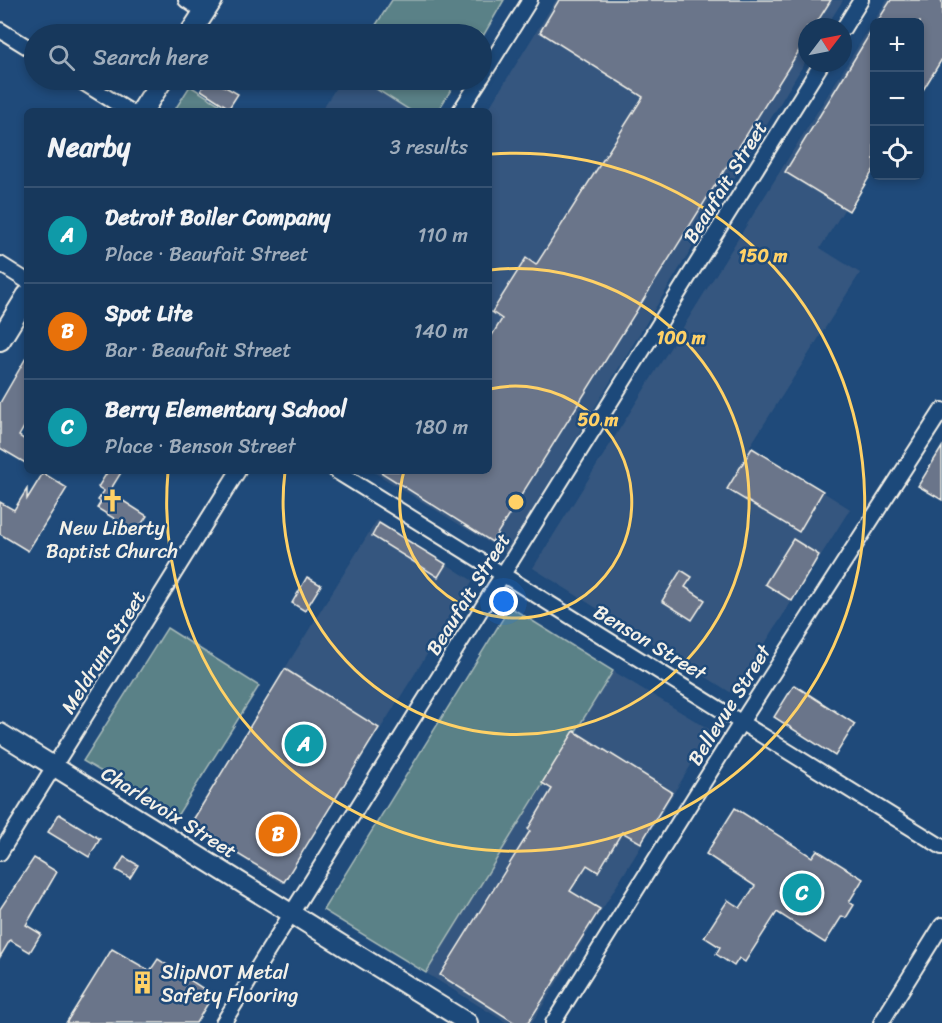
<!DOCTYPE html>
<html lang="en">
<head>
<meta charset="utf-8">
<style>
  body { margin:0; font-family:Sriracha,sans-serif; background:#203f62; color:#f1f3f6 }
  .controls { position:absolute; right:18px; top:18px; display:grid; overflow:hidden; border-radius:9px; box-shadow:0 3px 9px #0003 }
  .controls button { width:54px; height:54px; display:grid; place-items:center; padding:0; border:0; border-bottom:2px solid #365272; background:#17385c; color:#f1f3f6; font:30px sans-serif }
  .compass { position:absolute; left:798px; top:18px; width:54px; height:54px; border-radius:50%; background:#17385c; box-shadow:0 3px 9px #0003; rotate:58deg }
  .you { position:absolute; left:504px; top:602px; width:21px; height:21px; margin:-15px; border:4px solid #fff; border-radius:50%; background:#1a73e8; box-shadow:0 0 0 9px #1a73e833 }
  .badge { display:grid; place-items:center; width:39px; height:39px; border-radius:50%; background:#ffd166; color:#fff; font-size:20px; font-weight:700 }
  .pin { position:absolute; translate:-50% -50%; border:3px solid #fff; box-shadow:0 2px 6px #0006 }
  .list { margin:0; padding:0; list-style:none }
  h2 { display:flex; justify-content:space-between; align-items:center; height:78px; margin:0; padding:0 24px; font-size:26px }
  h2 small { font-size:20px; font-weight:400; color:#9eacbb }
  .list li { display:grid; grid-template-columns:39px 1fr auto; gap:18px; align-items:center; box-sizing:border-box; height:96px; padding:0 24px; border-top:2px solid #365272 }
  .list b { display:block; font-size:22px; white-space:nowrap }
  .list p { margin:0; font-size:20px; white-space:nowrap; color:#9eacbb }
  .list em { font-size:20px; font-style:normal; color:#9eacbb }
  .icon { flex:none; width:33px; height:33px; fill:none; stroke:currentColor; stroke-width:2; stroke-linecap:round; stroke-linejoin:round }
  .map { position:relative; flex:none; width:942px; height:1023px; overflow:hidden }
  .search { position:absolute; background:#17385c; box-shadow:0 3px 9px #0003; left:24px; top:24px; width:468px; height:66px; display:flex; align-items:center; gap:15px; box-sizing:border-box; padding:0 21px; border-radius:33px; color:#9eacbb; font-size:22px }
  .panel { position:absolute; background:#17385c; box-shadow:0 3px 9px #0003; left:24px; top:108px; width:468px; height:366px; border-radius:9px }
  .map>svg:first-child { display:block }
  .built { fill:#36577f }
  .green { fill:#5a8187; stroke:#a7b9b8; stroke-width:1.5 }
  .building { fill:#6b758a; stroke:#f4f1e8; stroke-width:1.5 }
  .lines { fill:none; stroke-linecap:round; stroke-linejoin:round }
  .minor-casing { stroke:#f4f1e8; stroke-width:18 }
  .tertiary-casing { stroke:#f4f1e8; stroke-width:22 }
  .secondary-casing { stroke:#f4f1e8; stroke-width:24 }
  .minor { stroke:#1f4a7a; stroke-width:14 }
  .tertiary { stroke:#1f4a7a; stroke-width:18 }
  .secondary { stroke:#1f4a7a; stroke-width:20 }
  .ring { fill:none; stroke:#ffd166; stroke-width:3 }
  .labels { text-anchor:middle; stroke-width:5; stroke-linejoin:round; paint-order:stroke }
  .street-label { font-size:20px; fill:#f4f1e8; stroke:#1f4a7a }
  .poi-label { font-size:20px; fill:#f4f1e8; stroke:#1f4a7a }
  .centre { fill:#ffd166; stroke:#1f4a7a; stroke-width:3 }
  .ring-label { font-size:18px; text-anchor:middle; font-weight:bold; fill:#ffd166; stroke:#1f4a7a; stroke-width:5; stroke-linejoin:round; paint-order:stroke }
</style>
</head>
<body>
<div class="map">
<svg width="942" height="1023" viewBox="0 0 942 1023">
  <rect width="100%" height="100%" fill="#1f4a7a"/>
  <filter id="ink" filterUnits="userSpaceOnUse"><feTurbulence type="fractalNoise" baseFrequency=".0167" numOctaves="2"/><feDisplacementMap in="SourceGraphic" scale="12" xChannelSelector="R" yChannelSelector="G"/><feConvolveMatrix kernelMatrix="1 2 1 2 8 2 1 2 1" color-interpolation-filters="sRGB"/></filter>
  <g filter="url(#ink)">
    <g class="built">
      <path d="M 556,0 L 843,0 L 826,27 L 807,27 L 807,59 L 506,553 L 372,471 L 489,471 L 489,111 L 487,111 Z"/>
      <path d="M 887,0 L 942,0 L 942,54 L 920,90 L 920,22 L 874,22 L 874,162 L 820,248 L 860,273 L 750,446 L 850,509 L 733,694 L 533,568 Z"/>
      <path d="M 341,80 L 362,80 L 411,111 L 321,111 Z"/>
      <path d="M 377,520 L 473,581 L 283,884 L 188,825 Z"/>
      <path d="M 613,671 L 712,731 L 532,1023 L 507,1023 L 426,973 Z"/>
    </g>
    <g class="green">
      <path d="M 392,0 L 504,0 L 482,38 L 482,34 L 370,34 Z"/>
      <path d="M 362,80 L 457,80 L 438,111 L 411,111 Z"/>
      <path d="M 190,86 L 230,111 L 174,111 Z"/>
      <path d="M 510,607 L 613,671 L 426,973 L 323,910 Z"/>
      <path d="M 167,628 L 259,686 L 177,816 L 83,761 Z"/>
    </g>
    <g class="building">
      <path d="M 559,0 L 831,0 L 814,27 L 807,27 L 807,38 L 492,542 L 379,471 L 489,471 L 489,340 L 502,319 L 492,312 L 526,258 L 536,265 L 643,97 L 540,32 Z"/>
      <path d="M 891,0 L 942,0 L 942,59 L 920,95 L 920,22 L 877,22 Z"/>
      <path d="M 874,27 L 874,169 L 849,211 L 785,172 Z"/>
      <path d="M 208,80 L 213,80 L 238,94 L 229,108 L 201,90 Z"/>
      <path d="M 27,356 L 27,422 L 19,436 L 27,441 L 27,464 L 0,448 L 0,403 Z"/>
      <path d="M 942,447 L 942,500 L 918,486 Z"/>
      <path d="M 752,448 L 823,491 L 799,532 L 727,489 Z"/>
      <path d="M 108,471 L 122,471 L 109,492 L 147,516 L 136,532 L 97,508 L 101,502 L 98,500 L 104,491 L 98,487 Z"/>
      <path d="M 43,473 L 67,488 L 28,551 L 0,534 L 0,502 L 14,510 L 27,489 L 27,499 Z"/>
      <path d="M 379,523 L 446,564 L 438,577 L 372,536 Z"/>
      <path d="M 793,539 L 819,555 L 792,601 L 765,584 Z"/>
      <path d="M 681,570 L 692,577 L 685,587 L 705,600 L 692,620 L 662,601 Z"/>
      <path d="M 307,577 L 321,585 L 305,611 L 292,603 Z"/>
      <path d="M 285,669 L 379,728 L 284,882 L 190,825 Z"/>
      <path d="M 794,685 L 855,724 L 835,756 L 774,717 Z"/>
      <path d="M 574,731 L 672,792 L 641,843 L 622,832 L 598,872 L 587,865 L 570,891 L 600,909 L 528,1023 L 515,1023 L 440,975 L 530,831 L 528,829 L 552,789 L 542,783 Z"/>
      <path d="M 735,808 L 812,857 L 817,850 L 863,879 L 849,902 L 854,905 L 846,918 L 842,916 L 825,943 L 777,912 L 745,962 L 739,958 L 734,966 L 716,954 L 720,947 L 704,937 L 728,900 L 740,908 L 755,886 L 706,854 Z"/>
      <path d="M 59,814 L 100,839 L 89,857 L 48,832 Z"/>
      <path d="M 124,857 L 138,865 L 130,878 L 116,870 Z"/>
      <path d="M 34,858 L 57,872 L 26,925 L 41,934 L 30,952 L 10,940 L 0,957 L 0,909 Z"/>
      <path d="M 112,949 L 150,971 L 158,959 L 213,995 L 196,1023 L 66,1023 Z"/>
    </g>
    <g class="lines">
      <defs>
        <g id="minor">
          <path d="M 186,0 L 204,12"/>
          <path d="M 843,29 L 861,0"/>
          <path d="M 0,30 L 34,51"/>
          <path d="M 482,77 L 530,0"/>
          <path d="M 79,80 L 129,111"/>
          <path d="M 460,111 L 480,80"/>
          <path d="M 0,264 L 27,281"/>
          <path d="M 336,471 L 942,847"/>
          <path d="M 0,853 L 238,471"/>
          <path d="M 223,1023 L 822,63"/>
          <path d="M 553,1023 L 742,721 L 942,410"/>
          <path d="M 881,1023 L 942,925"/>
        </g>
        <path id="tertiary" d="M 0,733 L 468,1023"/>
        <g id="secondary">
          <path d="M 190,34 L 212,0"/>
          <path d="M 142,111 L 162,80"/>
          <path d="M 0,340 L 27,296"/>
        </g>
      </defs>
      <use href="#minor" class="minor-casing"/>
      <use href="#tertiary" class="tertiary-casing"/>
      <use href="#secondary" class="secondary-casing"/>
      <use href="#minor" class="minor"/>
      <use href="#tertiary" class="tertiary"/>
      <use href="#secondary" class="secondary"/>
    </g>
  </g>
  <g class="ring">
    <path d="M490 389A116 116 0 1 1 404 471"/>
    <path d="M490 270A233 233 0 1 1 285 472"/>
    <path d="M492 154A349 349 0 1 1 168 472"/>
  </g>
  <defs>
    <symbol id="church-bare" viewBox="-9 -9 18 18"><path d="M-1.2-6h2.4v3.5h3.3v2.4h-3.3V6h-2.4V-.1h-3.3v-2.4h3.3Z" fill="#ffd166" stroke="#1f4a7a" stroke-width="2.5" paint-order="stroke"/></symbol>
    <symbol id="building-bare" viewBox="-9 -9 18 18"><path d="M-4-6H4V6H1V3H-1V6H-4ZM-2.5-4.3h1.7v1.8h-1.7ZM.8-4.3h1.7v1.8H.8ZM-2.5-1h1.7V.8h-1.7ZM.8-1h1.7V.8H.8Z" fill="#ffd166" stroke="#1f4a7a" stroke-width="2.5" paint-order="stroke"/></symbol>
  </defs>
  <g fill-rule="evenodd">
    <use href="#church-bare" x="96" y="484" width="33" height="33"/>
    <use href="#building-bare" x="126" y="966" width="33" height="33"/>
  </g>
  <g class="labels">
    <g class="street-label">
      <text transform="translate(725 182) rotate(-58)" y="7">Beaufait Street</text>
      <text transform="translate(468 594) rotate(-58)" y="7">Beaufait Street</text>
      <text transform="translate(650 642) rotate(31)" y="7">Benson Street</text>
      <text transform="translate(103 652) rotate(-58)" y="7">Meldrum Street</text>
      <text transform="translate(729 705) rotate(-58)" y="7">Bellevue Street</text>
      <text transform="translate(169 812) rotate(32)" y="7">Charlevoix Street</text>
    </g>
    <g class="poi-label">
      <text x="112" y="535">New Liberty<tspan x="112" dy="23">Baptist Church</tspan></text>
      <text x="161" y="979" text-anchor="start">SlipNOT Metal<tspan x="161" dy="23">Safety Flooring</tspan></text>
    </g>
  </g>
  <circle cx="516" cy="502" r="9" class="centre"/>
  <g class="ring-label">
    <text x="763" y="262">150 m</text>
    <text x="681" y="344">100 m</text>
    <text x="598" y="426">50 m</text>
  </g>
</svg>
<div class="controls">
<button>+</button>
<button>−</button>
<button><svg class="icon" aria-label="locate" viewBox="0 0 24 24"><circle cx="12" cy="12" r="6"/><path d="M12 2v4M12 18v4M2 12h4M18 12h4"/></svg></button>
</div>
<svg class="compass" viewBox="-18 -18 36 36"><path d="M0-13l5 13h-10z" fill="#e53935"/><path d="M0 13l5-13h-10z" fill="#9eacbb"/></svg>
<div class="you"></div>
<div class="pin badge" style="left:304px;top:744px;background:#0f9aa8">A</div>
<div class="pin badge" style="left:278px;top:834px;background:#e8710a">B</div>
<div class="pin badge" style="left:802px;top:893px;background:#0f9aa8">C</div>
<div class="search"><svg class="icon" aria-label="search" viewBox="0 0 24 24"><circle cx="10" cy="10" r="6"/><path d="M15 15l6 6"/></svg>Search here</div>
<section class="panel">
<h2>Nearby<small>3 results</small></h2>
<ul class="list">
<li><span class="badge" style="background:#0f9aa8">A</span><div><b>Detroit Boiler Company</b><p>Place · Beaufait Street</p></div><em>110 m</em></li>
<li><span class="badge" style="background:#e8710a">B</span><div><b>Spot Lite</b><p>Bar · Beaufait Street</p></div><em>140 m</em></li>
<li><span class="badge" style="background:#0f9aa8">C</span><div><b>Berry Elementary School</b><p>Place · Benson Street</p></div><em>180 m</em></li>
</ul>
</section>
</div>
</body>
</html>
